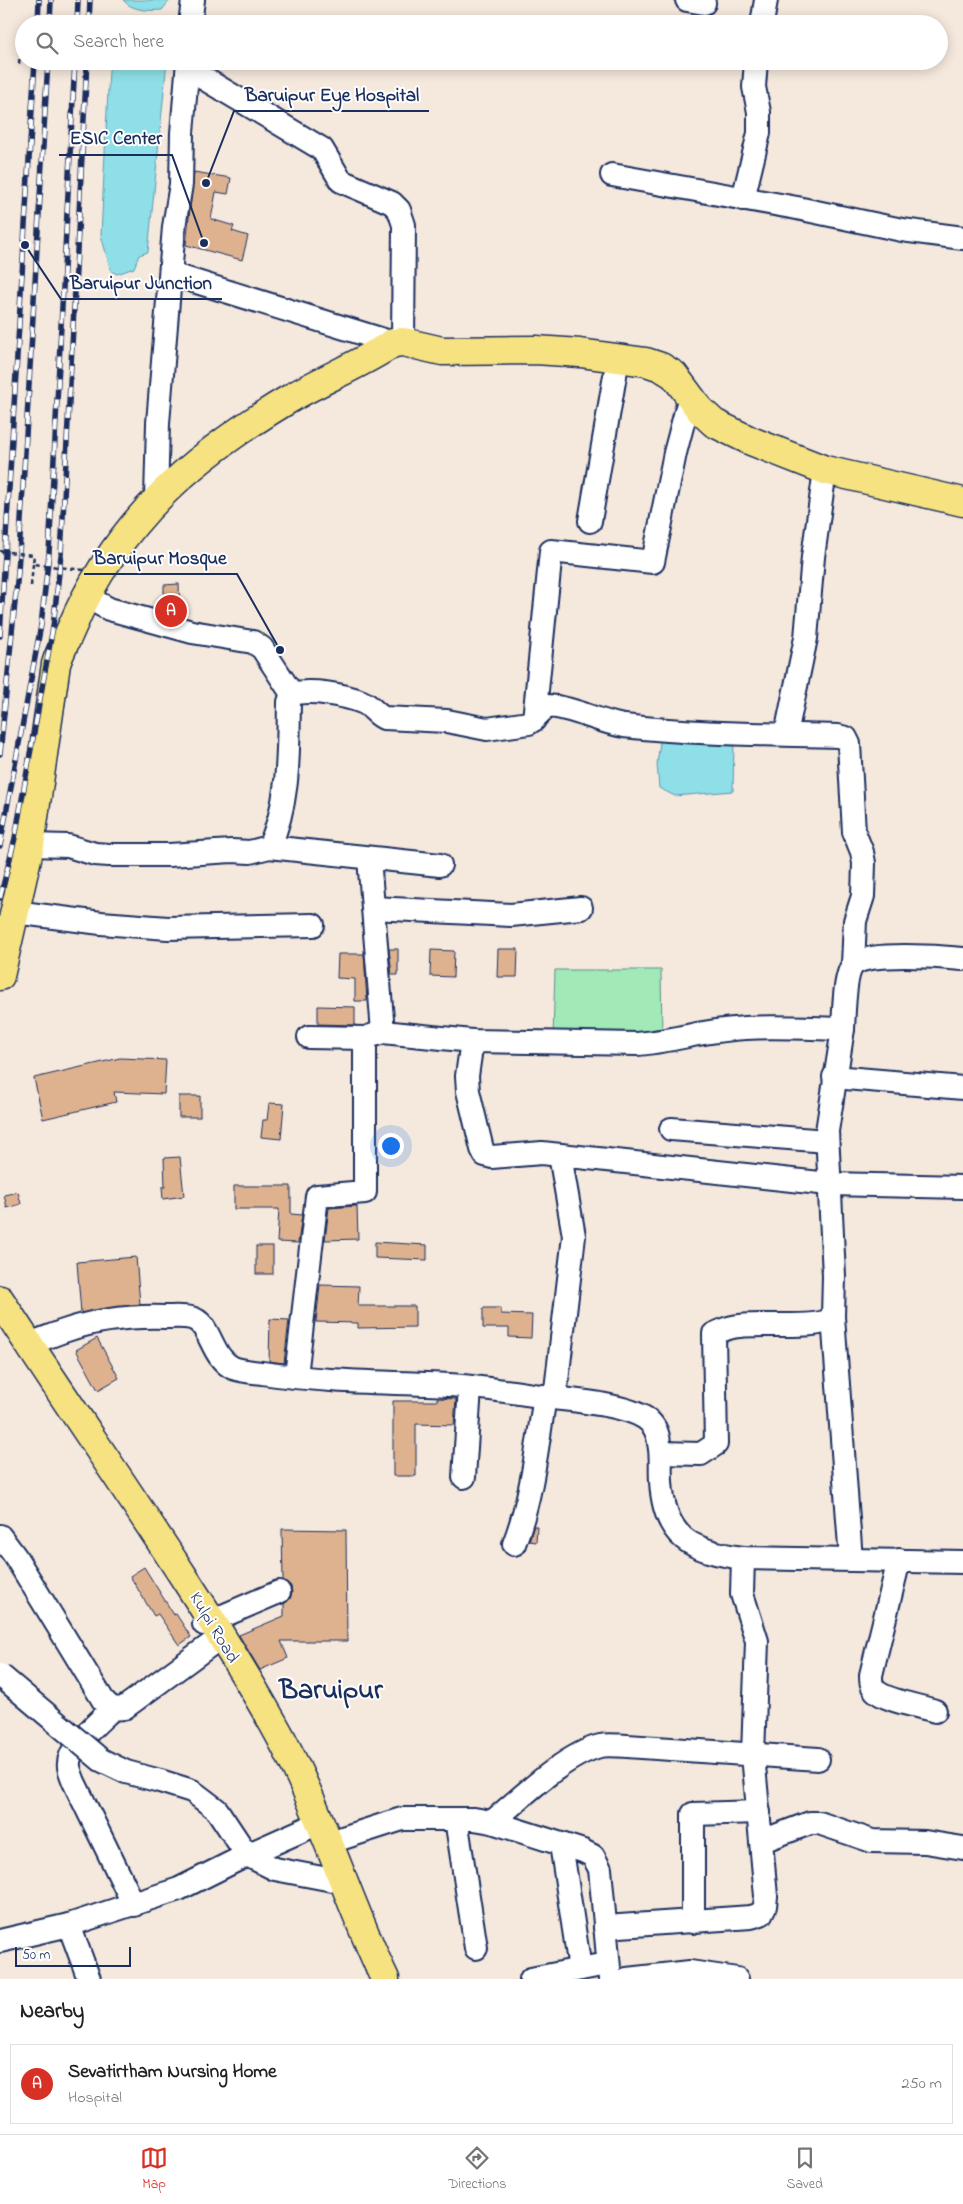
<!DOCTYPE html>
<html lang="en">
<head>
<meta charset="utf-8">
<style>
  body { margin:0; font-family:"Indie Flower",sans-serif; background:#f2f2f2; color:#202124 }
  .scale { position:absolute; left:15px; bottom:12px; width:116px; box-sizing:border-box; padding-left:5px; border:2px solid #1b2f5e; border-top:0; font-size:14px; line-height:18px; white-space:nowrap; color:#1b2f5e; -webkit-text-stroke:4px #fff; paint-order:stroke }
  .you { position:absolute; left:390px; top:1145px; width:18px; height:18px; margin:-12px; border:4px solid #fff; border-radius:50%; background:#1a73e8; box-shadow:0 0 0 8px #1a73e833 }
  .badge { display:grid; place-items:center; width:32px; height:32px; border-radius:50%; background:#d93025; color:#fff; font-size:16px; font-weight:700 }
  .pin { position:absolute; translate:-50% -50%; border:2px solid #fff; box-shadow:0 1px 5px #0006 }
  .list { margin:0; padding:0; list-style:none }
  h2 { display:flex; justify-content:space-between; align-items:center; height:65px; margin:0; padding:0 20px; font-size:21px }
  h2 small { font-size:16px; font-weight:400; color:#757577 }
  .list li { display:grid; grid-template-columns:32px 1fr auto; gap:15px; align-items:center; box-sizing:border-box; height:80px; margin:0 10px 10px; padding:0 10px; border:1px solid #e0e0e0; border-radius:0px }
  .list b { display:block; font-size:19px; white-space:nowrap }
  .list p { margin:0; font-size:16px; white-space:nowrap; color:#757577 }
  .list em { font-size:16px; font-style:normal; color:#757577 }
  .icon { flex:none; width:28px; height:28px; fill:none; stroke:currentColor; stroke-width:2; stroke-linecap:round; stroke-linejoin:round }
  .map { position:relative; flex:none; width:963px; height:1979px; overflow:hidden }
  .search { position:absolute; background:#fff; box-shadow:0 2px 12px #0003; left:15px; right:15px; top:15px; height:55px; display:flex; align-items:center; gap:12px; box-sizing:border-box; padding:0 18px; border-radius:28px; color:#757577; font-size:19px }
  .sheet { height:155px; background:#fff }
  nav { display:flex; justify-content:space-around; align-items:center; box-sizing:border-box; height:70px; border-top:1px solid #e0e0e0; background:#fff; font-size:14px; color:#757577 }
  nav a { display:grid; justify-items:center; gap:2px }
  nav .on { color:#d93025 }
  .map>svg:first-child { display:block }
  .green { fill:#a1e9b7; stroke:#5e8c8a }
  .water { fill:#8edfe7; stroke:#6099b0 }
  .building { fill:#deb28f; stroke:#1b2f5e }
  .lines { fill:none; stroke-linecap:round; stroke-linejoin:round }
  .minor-casing { stroke:#1b2f5e; stroke-width:26 }
  .major-casing { stroke:#1b2f5e; stroke-width:31 }
  .path { stroke:#1b2f5e; stroke-width:2.5; stroke-dasharray:5 4; stroke-linecap:butt }
  .minor { stroke:#fff; stroke-width:22 }
  .major { stroke:#f6e281; stroke-width:28 }
  .rail-casing { stroke:#1b2f5e; stroke-width:5.5 }
  .rail { stroke:#fff; stroke-width:4; stroke-dasharray:11; stroke-linecap:butt }
  .minor-bridge-casing { stroke:#1b2f5e; stroke-width:26; stroke-linecap:butt }
  .path-bridge { stroke:#1b2f5e; stroke-width:2.5; stroke-dasharray:5 4; stroke-linecap:butt }
  .minor-bridge { stroke:#fff; stroke-width:22 }
  .labels { text-anchor:middle; stroke-width:4; stroke-linejoin:round; paint-order:stroke }
  .street-label { font-size:18px; fill:#1b2f5e; stroke:#fff }
  .town-label { font-size:28px; font-weight:bold; fill:#1b2f5e; stroke:#fff }
  .leader { fill:none; stroke:#1b2f5e; stroke-width:2 }
  .callout-dot { fill:#1b2f5e; stroke:#fff; stroke-width:2 }
  .callout-label { font-size:19px; text-anchor:middle; font-weight:bold; fill:#1b2f5e; stroke:#fff; stroke-width:4; stroke-linejoin:round; paint-order:stroke }
</style>
</head>
<body>
<div class="map">
<svg width="963" height="1979" viewBox="0 0 963 1979">
  <rect width="100%" height="100%" fill="#f5e8dd"/>
  <filter id="ink" filterUnits="userSpaceOnUse"><feTurbulence type="fractalNoise" baseFrequency=".02" numOctaves="2"/><feDisplacementMap in="SourceGraphic" scale="10" xChannelSelector="R" yChannelSelector="G"/><feConvolveMatrix kernelMatrix="1 2 1 2 8 2 1 2 1" color-interpolation-filters="sRGB"/></filter>
  <g filter="url(#ink)">
    <path class="green" d="M 555,970 L 661,970 L 662,1037 L 553,1037 Z"/>
    <g class="water">
      <path d="M 123,0 L 170,0 L 162,10 C 149,11 132,11 123,0 Z"/>
      <path d="M 116,61 L 167,61 L 148,252 L 139,255 L 134,268 L 117,274 L 111,271 L 101,235 L 109,70 Z"/>
      <path d="M 661,735 L 734,740 L 733,791 L 675,796 L 659,788 L 657,764 Z"/>
    </g>
    <g class="building">
      <path d="M 194,172 L 231,178 L 228,194 L 216,192 L 211,219 L 234,226 L 232,231 L 248,236 L 242,260 L 186,245 Z"/>
      <path d="M 179,584 L 180,615 L 164,611 L 164,585 Z"/>
      <path d="M 389,949 L 398,949 L 398,975 L 392,975 Z"/>
      <path d="M 498,949 L 518,949 L 517,977 L 497,977 Z"/>
      <path d="M 431,950 L 454,951 L 453,977 L 430,976 Z"/>
      <path d="M 338,954 L 364,954 L 367,1001 L 355,1001 L 355,979 L 337,978 Z"/>
      <path d="M 318,1006 L 355,1007 L 355,1025 L 318,1024 Z"/>
      <path d="M 120,1058 L 166,1060 L 164,1094 L 114,1092 L 116,1102 L 43,1119 L 34,1078 Z"/>
      <rect x="179" y="1096" width="21" height="21"/>
      <path d="M 269,1103 L 284,1104 L 281,1139 L 261,1137 L 263,1120 L 267,1120 Z"/>
      <path d="M 180,1157 L 184,1196 L 163,1199 L 162,1187 L 165,1187 L 164,1158 Z"/>
      <path d="M 234,1186 L 291,1186 L 291,1214 L 302,1215 L 298,1243 L 277,1242 L 279,1209 L 234,1209 Z"/>
      <path d="M 18,1192 L 21,1204 L 7,1208 L 4,1195 Z"/>
      <path d="M 357,1206 L 358,1239 L 325,1240 L 329,1208 Z"/>
      <path d="M 375,1242 L 427,1245 L 427,1260 L 375,1258 Z"/>
      <rect x="256" y="1246" width="17" height="28"/>
      <path d="M 136,1257 L 140,1304 L 81,1313 L 77,1262 Z"/>
      <path d="M 320,1285 L 359,1286 L 358,1306 L 415,1306 L 415,1327 L 358,1328 L 358,1323 L 316,1322 Z"/>
      <path d="M 483,1308 L 501,1308 L 501,1314 L 532,1315 L 531,1338 L 509,1337 L 509,1328 L 483,1328 Z"/>
      <path d="M 270,1319 L 289,1320 L 284,1363 L 269,1361 Z"/>
      <path d="M 97,1338 L 119,1378 L 98,1390 L 76,1350 Z"/>
      <path d="M 437,1398 L 456,1399 L 454,1425 L 416,1424 L 416,1476 L 393,1476 L 393,1401 L 437,1401 Z"/>
      <path d="M 534,1526 L 537,1526 L 536,1542 L 529,1541 Z"/>
      <path d="M 282,1529 L 346,1530 L 347,1641 L 281,1641 L 288,1658 L 260,1670 L 239,1635 L 284,1616 L 284,1604 L 290,1599 L 292,1593 L 291,1586 L 283,1580 Z"/>
      <path d="M 144,1567 L 174,1615 L 176,1614 L 191,1637 L 179,1645 L 158,1614 L 154,1616 L 130,1576 Z"/>
    </g>
    <g class="lines">
      <defs>
        <g id="minor">
          <path d="M 687,0 L 704,3"/>
          <path d="M 190,24 L 193,0"/>
          <path d="M 762,24 L 766,0"/>
          <path d="M 188,69 L 322,149 L 341,181 L 392,203 L 399,210 L 404,225 L 403,342"/>
          <path d="M 612,175 L 797,208 L 902,230 L 963,238"/>
          <path d="M 743,199 L 759,133 L 759,112 L 754,87 L 756,61"/>
          <path d="M 171,274 L 393,343"/>
          <path d="M 156,499 L 158,423 L 174,227 L 181,184 L 182,133 L 188,61"/>
          <path d="M 590,521 L 618,358"/>
          <path d="M 85,596 L 109,609 L 192,632 L 253,642 L 262,648 L 292,694"/>
          <path d="M 534,720 L 551,551 L 653,562 L 675,453 L 690,396"/>
          <path d="M 786,734 L 806,638 L 813,557 L 825,470"/>
          <path d="M 30,845 L 68,846 L 95,854 L 109,855 L 169,855 L 232,851 L 250,852 L 269,847 C 290,802 288,751 289,702 L 292,694 C 311,689 345,695 362,702 C 371,705 375,714 384,718 L 447,721 L 487,729 L 529,723 L 547,706 C 573,707 598,722 624,726 C 695,734 767,734 838,736 L 846,738 L 849,744 L 854,832 L 862,852 L 864,863 L 863,896 L 855,921 L 853,964"/>
          <path d="M 269,847 L 440,865"/>
          <path d="M 369,858 L 383,1032"/>
          <path d="M 373,908 L 511,915 L 581,908"/>
          <path d="M 14,912 L 101,923 L 168,928 L 313,925"/>
          <path d="M 309,1037 L 365,1038 L 383,1032 L 472,1041 L 637,1044 C 667,1042 695,1033 724,1030 C 763,1025 803,1028 843,1029 C 844,1015 844,975 853,965 C 864,951 944,957 963,959"/>
          <path d="M 472,1041 L 467,1076 L 468,1091 L 482,1149 L 485,1155 L 492,1157 L 542,1153 L 829,1184 L 963,1187"/>
          <path d="M 834,1077 L 963,1088"/>
          <path d="M 671,1129 L 827,1141"/>
          <path d="M 833,1317 L 851,1560"/>
          <path d="M 28,1344 C 41,1340 52,1335 64,1331 C 96,1320 132,1316 165,1317 C 173,1317 183,1316 191,1318 C 211,1322 210,1357 233,1368 C 241,1371 253,1372 262,1373 C 317,1381 372,1382 427,1384 C 469,1385 512,1392 554,1398 C 579,1401 625,1405 645,1418 C 654,1424 658,1432 659,1443 C 662,1456 660,1468 661,1481 C 664,1538 691,1551 743,1558 L 963,1562"/>
          <path d="M 296,1376 L 317,1196 L 365,1192 L 365,1038"/>
          <path d="M 555,1398 L 574,1236 L 560,1155"/>
          <path d="M 661,1453 L 701,1454 L 716,1444 L 714,1334 C 719,1332 724,1329 729,1328 C 751,1320 819,1332 833,1317 L 834,1276 L 827,1131 L 843,1029"/>
          <path d="M 464,1477 L 470,1388"/>
          <path d="M 0,1536 L 15,1556 L 103,1700 L 112,1709 L 124,1708 L 221,1637"/>
          <path d="M 514,1544 C 532,1497 537,1447 545,1396"/>
          <path d="M 899,1560 L 871,1675 C 871,1681 871,1685 875,1690 C 885,1701 921,1706 935,1711"/>
          <path d="M 204,1624 L 279,1592"/>
          <path d="M 112,1709 C 99,1722 66,1748 69,1767 C 70,1772 72,1777 74,1782 L 134,1905"/>
          <path d="M 160,1781 L 192,1791 L 217,1810 L 247,1855 L 275,1869 L 343,1882"/>
          <path d="M 456,1819 L 476,1948"/>
          <path d="M 492,1822 C 521,1798 564,1755 600,1746 C 608,1744 619,1746 627,1746 L 818,1759"/>
          <path d="M 762,1841 L 810,1823 L 819,1823 L 872,1841 L 925,1842 L 963,1848"/>
          <path d="M 327,1843 L 402,1819 L 474,1819 L 492,1822 L 583,1851 L 593,1856 L 600,1869 L 610,1979"/>
          <path d="M 561,1844 L 580,1969"/>
          <path d="M 693,1922 L 693,1814 L 759,1812"/>
          <path d="M 69,1925 L 89,1979"/>
          <path d="M 605,1927 L 751,1917 L 761,1914 L 765,1906 L 766,1896 L 753,1755 L 757,1641 L 742,1594 L 743,1558"/>
          <path d="M 0,1941 L 69,1925 L 179,1889 L 247,1855 L 319,1823"/>
          <path d="M 531,1979 L 596,1966"/>
          <path d="M 627,1979 L 690,1972 L 737,1979"/>
        </g>
        <g id="major">
          <path d="M 0,976 L 30,845 L 56,664 C 60,651 66,641 71,629 C 117,520 195,454 296,395 C 328,377 363,363 393,343 L 403,342 L 442,351 L 536,350 L 580,353 L 646,362 L 661,367 L 674,375 L 700,410 L 714,423 L 751,441 L 825,470 L 963,502"/>
          <path d="M 0,1300 C 91,1441 190,1577 273,1723 C 319,1804 345,1895 385,1979"/>
        </g>
      </defs>
      <use href="#minor" class="minor-casing"/>
      <use href="#major" class="major-casing"/>
      <g class="path">
        <path d="M 19,64 L 21,38 L 24,38"/>
        <path d="M 61,67 L 61,61"/>
        <path d="M 31,586 L 33,564"/>
      </g>
      <use href="#minor" class="minor"/>
      <use href="#major" class="major"/>
      <defs>
        <g id="rail">
          <path d="M 38,24 L 39,0"/>
          <path d="M 50,24 L 51,0"/>
          <path d="M 77,24 L 78,0"/>
          <path d="M 89,24 L 90,0"/>
          <path d="M 0,636 L 35,61"/>
          <path d="M 0,754 L 18,572 L 48,61"/>
          <path d="M 0,846 L 41,625 L 49,553 L 75,61"/>
          <path d="M 0,898 L 15,838 L 53,627 L 61,555 L 87,61"/>
        </g>
      </defs>
      <use href="#rail" class="rail-casing"/>
      <use href="#rail" class="rail"/>
      <defs>
        <path id="minor-bridge" d="M 0,1675 L 101,1760 L 126,1772 L 160,1781"/>
      </defs>
      <use href="#minor-bridge" class="minor-bridge-casing"/>
      <path class="path-bridge" d="M 0,551 L 34,555 L 33,564 L 84,570"/>
      <use href="#minor-bridge" class="minor-bridge"/>
    </g>
  </g>
  <g class="labels">
    <g class="street-label">
      <text transform="translate(215 1627) rotate(59)" y="6">Kulpi Road</text>
    </g>
    <g class="town-label">
      <text x="331" y="1698">Baruipur</text>
    </g>
  </g>
  <path class="leader" d="M206 183L234 111H429M204 243L172 155H59M25 245L61 299H222M280 650L237 574H84"/>
  <g class="callout-dot">
    <circle cx="206" cy="183" r="5"/>
    <circle cx="204" cy="243" r="5"/>
    <circle cx="25" cy="245" r="5"/>
    <circle cx="280" cy="650" r="5"/>
  </g>
  <g class="callout-label">
    <text x="332" y="101">Baruipur Eye Hospital</text>
    <text x="116" y="144">ESIC Center</text>
    <text x="141" y="289">Baruipur Junction</text>
    <text x="160" y="564">Baruipur Mosque</text>
  </g>
</svg>
<div class="scale">50 m</div>
<div class="you"></div>
<div class="pin badge" style="left:171px;top:611px">A</div>
<div class="search"><svg class="icon" aria-label="search" viewBox="0 0 24 24"><circle cx="10" cy="10" r="6"/><path d="M15 15l6 6"/></svg>Search here</div>
</div>
<section class="sheet">
<h2>Nearby<small></small></h2>
<ul class="list">
<li><span class="badge">A</span><div><b>Sevatirtham Nursing Home</b><p>Hospital</p></div><em>250 m</em></li>
</ul>
</section>
<nav>
<a class="on"><svg class="icon" aria-label="map" viewBox="0 0 24 24"><path d="M3 6l6-2 6 2 6-2v14l-6 2-6-2-6 2zM9 4v14M15 6v14"/></svg>Map</a>
<a><svg class="icon" aria-label="directions" viewBox="0 0 24 24"><path d="M12 3l9 9-9 9-9-9zM9 14v-3h6M13 9l2 2-2 2"/></svg>Directions</a>
<a><svg class="icon" aria-label="saved" viewBox="0 0 24 24"><path d="M7 4h10v16l-5-4-5 4z"/></svg>Saved</a>
</nav>
</body>
</html>
